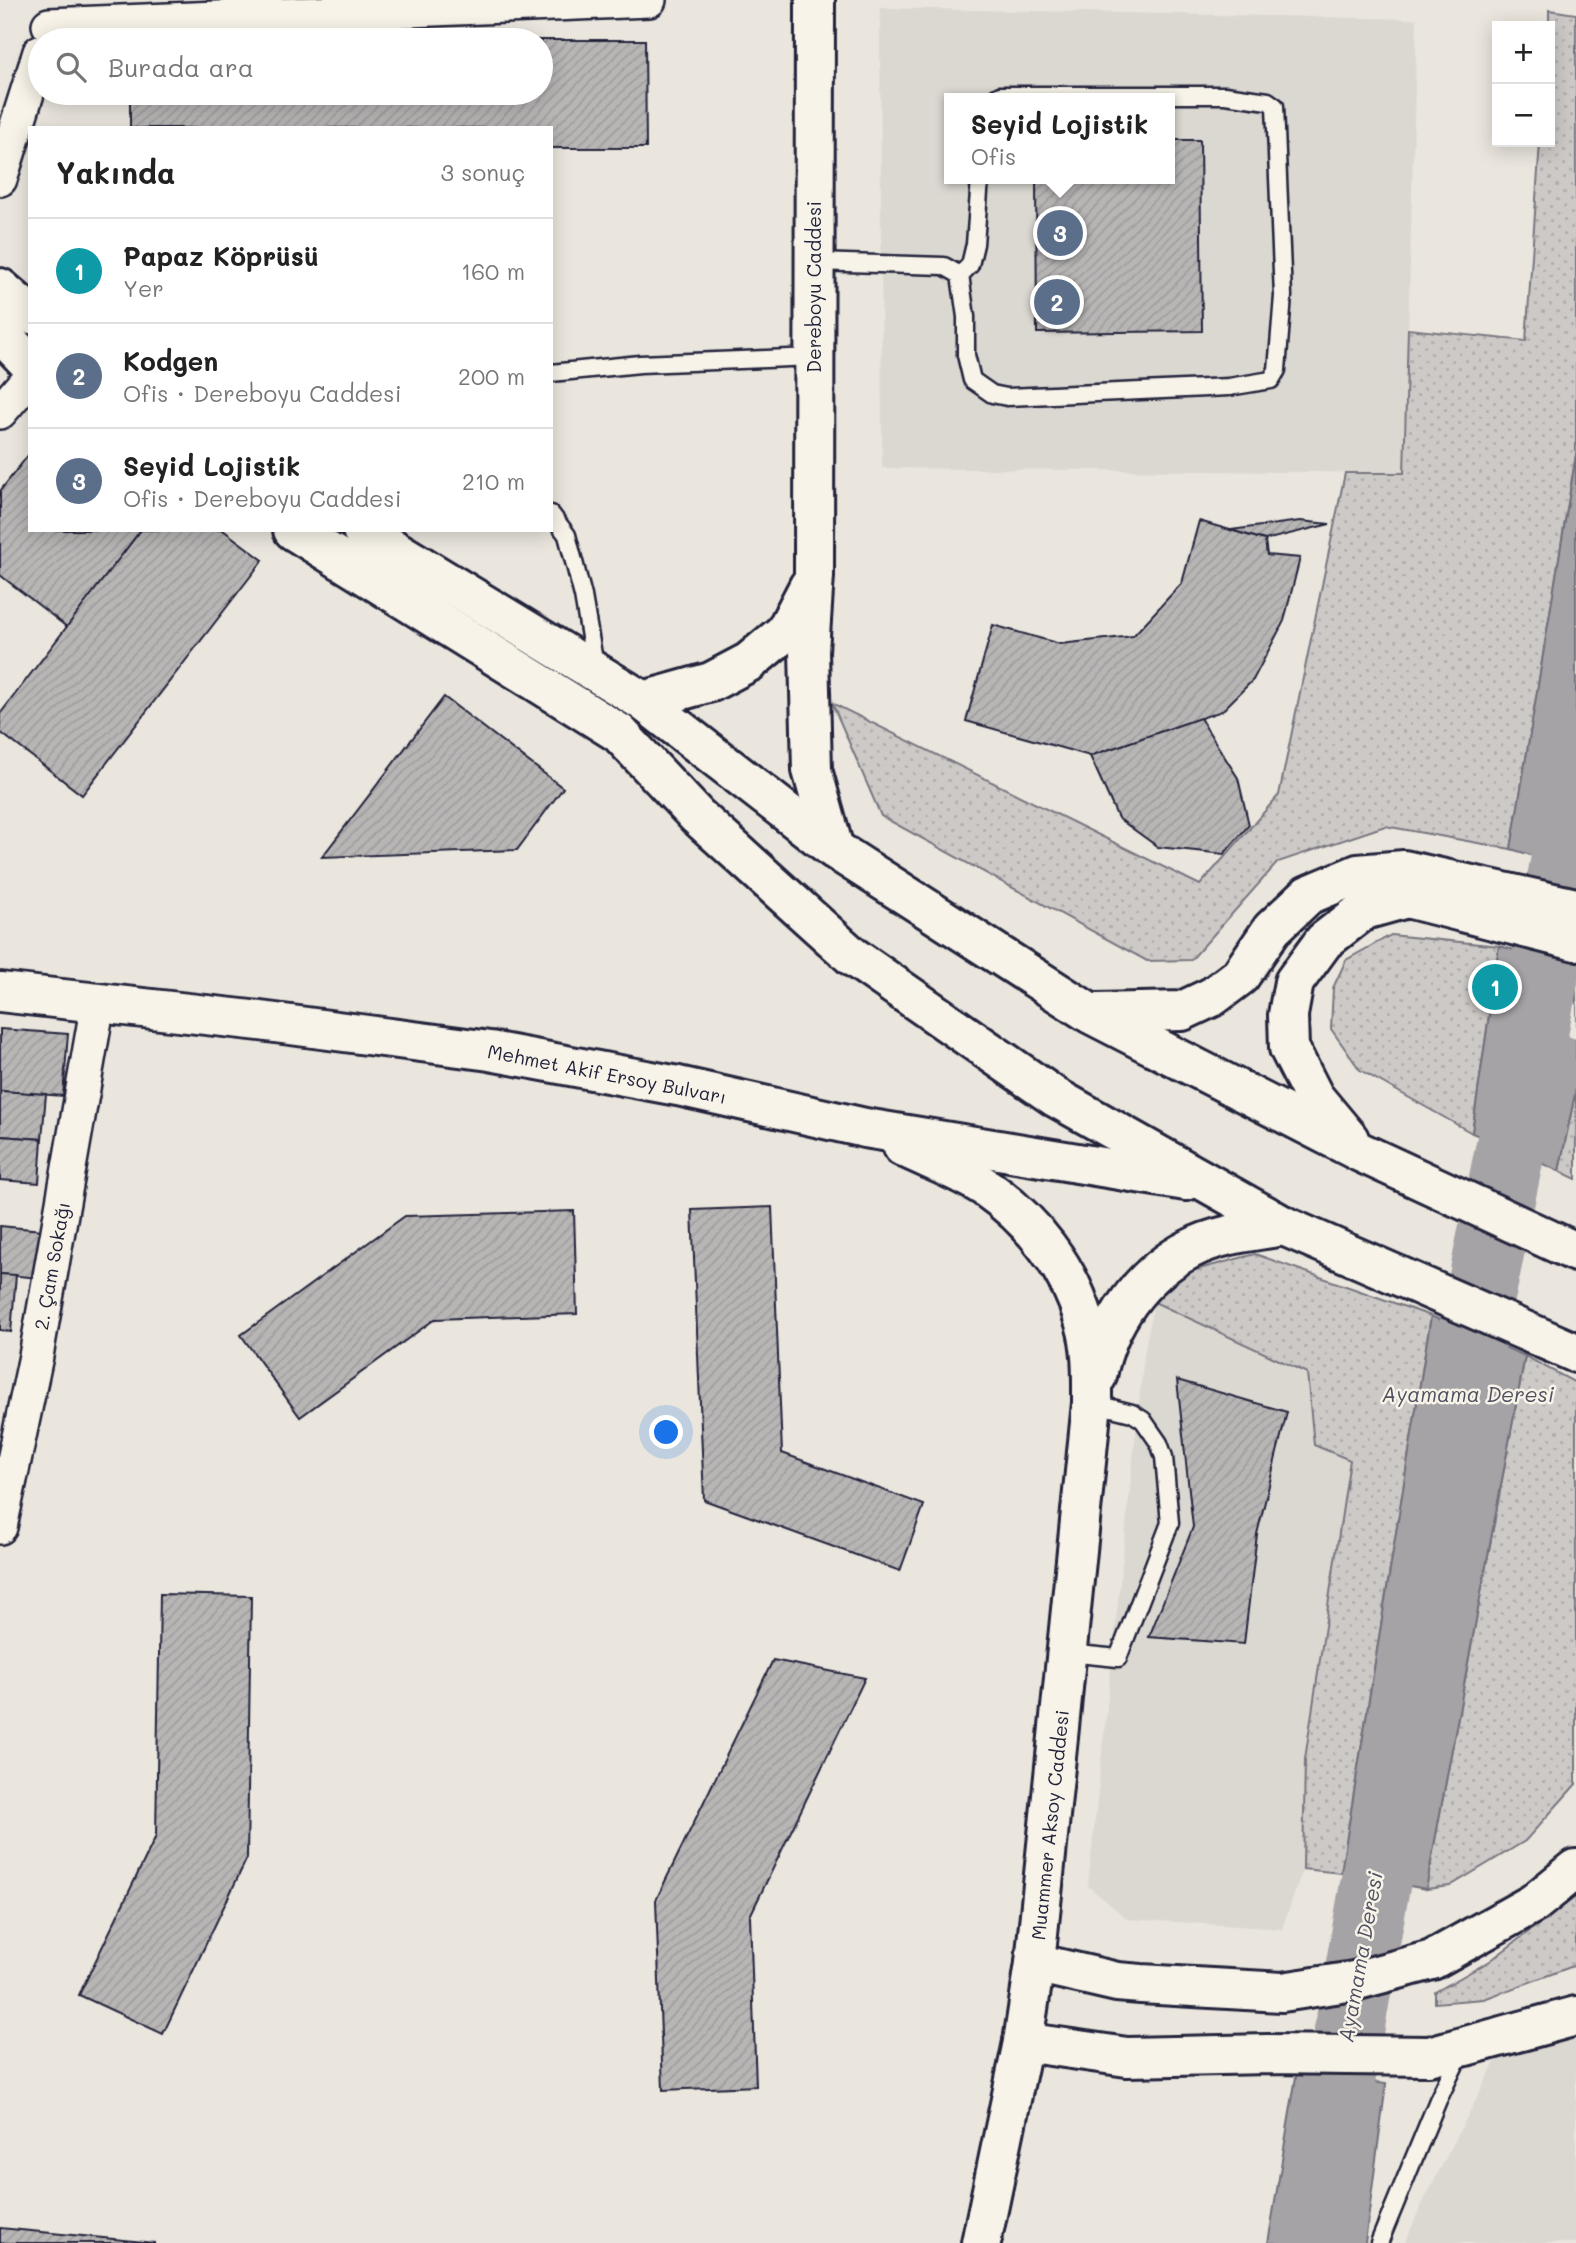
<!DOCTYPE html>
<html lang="tr">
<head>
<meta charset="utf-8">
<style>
  body { margin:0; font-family:Mali,sans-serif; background:#f2f2f2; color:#222 }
  .controls { position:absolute; right:21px; top:21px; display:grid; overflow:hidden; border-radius:0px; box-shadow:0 4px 18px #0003 }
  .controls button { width:63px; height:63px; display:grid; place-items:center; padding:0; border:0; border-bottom:2px solid #e0e0e0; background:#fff; color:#222; font:35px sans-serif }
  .you { position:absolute; left:667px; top:1433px; width:24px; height:24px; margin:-18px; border:5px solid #fff; border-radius:50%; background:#1a73e8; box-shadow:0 0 0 10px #1a73e833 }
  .badge { display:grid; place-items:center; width:46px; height:46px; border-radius:50%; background:#111827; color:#fff; font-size:23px; font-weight:700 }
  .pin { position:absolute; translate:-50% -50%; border:4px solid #fff; box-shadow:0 2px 7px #0006 }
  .popup { position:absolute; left:944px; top:93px; width:231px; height:91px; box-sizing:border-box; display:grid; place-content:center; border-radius:0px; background:#fff; filter:drop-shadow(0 2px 5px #0005); font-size:23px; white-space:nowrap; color:#767676 }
  .popup b { font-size:26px; color:#222 }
  .popup::after { content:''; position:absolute; left:50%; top:100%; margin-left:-14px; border:14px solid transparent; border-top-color:#fff }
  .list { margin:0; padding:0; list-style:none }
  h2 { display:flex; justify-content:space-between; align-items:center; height:91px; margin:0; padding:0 28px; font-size:30px }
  h2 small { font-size:23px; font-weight:400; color:#767676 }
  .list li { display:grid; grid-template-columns:46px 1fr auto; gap:21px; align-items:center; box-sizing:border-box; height:105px; padding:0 28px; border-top:2px solid #e0e0e0 }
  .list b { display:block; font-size:26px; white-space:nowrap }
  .list p { margin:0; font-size:23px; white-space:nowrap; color:#767676 }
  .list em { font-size:23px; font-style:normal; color:#767676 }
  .icon { flex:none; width:38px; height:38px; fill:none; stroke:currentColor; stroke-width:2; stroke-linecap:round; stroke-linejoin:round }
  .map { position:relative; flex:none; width:1576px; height:2243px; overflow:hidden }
  .search { position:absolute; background:#fff; box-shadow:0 4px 18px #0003; left:28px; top:28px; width:525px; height:77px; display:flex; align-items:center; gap:18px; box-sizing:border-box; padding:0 24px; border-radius:38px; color:#767676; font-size:26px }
  .panel { position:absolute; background:#fff; box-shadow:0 4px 18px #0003; left:28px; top:126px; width:525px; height:406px; border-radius:0px }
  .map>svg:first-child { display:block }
  .built { fill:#dbd8d2; fill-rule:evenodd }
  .grass { fill:url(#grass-dots); stroke:#787680; stroke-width:2 }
  .water { fill:#a6a3a6; stroke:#716f7b; stroke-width:2 }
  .pier { fill:#eae6de }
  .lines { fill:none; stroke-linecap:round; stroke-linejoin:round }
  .river { stroke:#a6a3a6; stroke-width:70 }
  .building { fill:url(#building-hatch); stroke:#22223b; stroke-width:2 }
  .lane-casing { stroke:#22223b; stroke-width:21 }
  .street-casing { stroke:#22223b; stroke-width:38 }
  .secondary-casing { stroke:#22223b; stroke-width:44 }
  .primary-casing { stroke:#22223b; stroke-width:44 }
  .lane { stroke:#f7f3e8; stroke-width:16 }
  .street { stroke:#f7f3e8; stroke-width:33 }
  .secondary { stroke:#f7f3e8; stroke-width:38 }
  .primary { stroke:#f7f3e8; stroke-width:38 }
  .labels { text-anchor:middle; stroke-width:5; stroke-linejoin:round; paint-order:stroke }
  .street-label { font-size:19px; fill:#22223b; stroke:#f7f3e8 }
  .water-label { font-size:21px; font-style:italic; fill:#504f60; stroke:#f7f3e8 }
</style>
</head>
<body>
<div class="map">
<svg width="1576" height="2243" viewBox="0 0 1576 2243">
  <defs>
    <pattern id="grass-dots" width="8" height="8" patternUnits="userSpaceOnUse" patternTransform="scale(1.75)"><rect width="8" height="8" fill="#cdc9c6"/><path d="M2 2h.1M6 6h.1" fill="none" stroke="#b0acab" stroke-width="1.8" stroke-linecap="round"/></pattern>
    <pattern id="building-hatch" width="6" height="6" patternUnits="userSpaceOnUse" patternTransform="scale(1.75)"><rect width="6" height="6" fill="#b8b6b5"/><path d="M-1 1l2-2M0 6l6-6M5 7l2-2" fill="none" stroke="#9e9c9d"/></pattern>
  </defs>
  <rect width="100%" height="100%" fill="#eae6de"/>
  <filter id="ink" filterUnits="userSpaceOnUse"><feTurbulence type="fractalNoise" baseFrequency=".0143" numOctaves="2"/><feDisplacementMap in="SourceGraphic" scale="14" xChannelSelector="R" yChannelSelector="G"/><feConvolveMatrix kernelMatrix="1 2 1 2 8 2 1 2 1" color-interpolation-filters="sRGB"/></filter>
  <g filter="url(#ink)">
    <g class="built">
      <path d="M 880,8 L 1417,19 L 1404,473 L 882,468 ZM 950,98 L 1170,98 L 1170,179 L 950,179 Z"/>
      <path d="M 1154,1302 L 1308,1373 L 1314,1445 L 1350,1460 L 1305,1759 L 1303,1869 L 1282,1929 L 1127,1919 L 1088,1886 L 1144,1355 Z"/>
      <path d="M 1576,2037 L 1576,2243 L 1405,2243 L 1420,2208 L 1503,2047 Z"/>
    </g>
    <g class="grass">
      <path d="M 1549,10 L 1576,14 L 1576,455 L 1511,849 L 1385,826 L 1278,862 L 1191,960 L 1147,961 L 881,816 L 832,703 L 1200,885 L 1279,795 L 1345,473 L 1404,473 L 1408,329 L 1526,341 L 1540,142 L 1550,142 Z"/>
      <path d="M 1391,935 L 1499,946 L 1472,1133 L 1360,1070 L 1331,1029 L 1333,988 L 1346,960 Z"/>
      <path d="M 1576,1089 L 1576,1179 L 1559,1171 Z"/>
      <path d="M 1255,1254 L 1431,1316 L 1341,1873 L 1303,1869 L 1305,1759 L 1350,1460 L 1314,1445 L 1307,1373 L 1154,1302 L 1188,1272 Z"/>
      <path d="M 1525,1356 L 1576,1383 L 1576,1784 L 1525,1841 L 1450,1886 L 1426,1889 Z"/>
      <path d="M 1576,1896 L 1576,1965 L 1484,1999 L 1435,2003 L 1435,1992 L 1490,1961 Z"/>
    </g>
    <g class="water">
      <path d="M 1576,455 L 1576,869 L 1511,849 Z"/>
      <path d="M 1499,946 L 1576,966 L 1576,1089 L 1559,1171 L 1472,1133 Z"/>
      <path d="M 1431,1316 L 1525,1356 L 1426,1889 L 1341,1873 Z"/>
      <path d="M 1297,2071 L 1386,2084 L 1365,2243 L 1268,2243 Z"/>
    </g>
    <path class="pier" d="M 1492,971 L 1576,1004 L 1576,1039 L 1487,1007 Z"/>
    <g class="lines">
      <g class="river">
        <path d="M 1453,1430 L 1525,1076 L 1576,805"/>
        <path d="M 1311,2243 L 1393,1785"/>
      </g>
    </g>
    <g class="building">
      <path d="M 130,40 L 645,40 L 646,148 L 551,148 L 551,128 L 130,128 L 130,93 L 541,93 L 541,40 Z"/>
      <path d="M 1170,140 L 1200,140 L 1202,331 L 1037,333 L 1036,179 L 1170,179 Z"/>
      <path d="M 30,453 L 30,530 L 141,530 L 67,627 L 0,575 L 0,491 Z"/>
      <path d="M 1199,521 L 1265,540 L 1267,555 L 1300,558 L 1284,621 L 1253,680 L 1222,711 L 1090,756 L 966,721 L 993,625 L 1060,644 L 1133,636 L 1182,583 Z"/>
      <path d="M 1300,521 L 1330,524 L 1265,540 L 1231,530 Z"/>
      <path d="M 141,530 L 223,530 L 263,560 L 82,795 L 0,732 L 0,714 Z"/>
      <path d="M 444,697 L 563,788 L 517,850 L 322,857 Z"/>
      <path d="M 1200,718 L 1238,778 L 1249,825 L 1224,854 L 1158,847 L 1118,818 L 1090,756 Z"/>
      <path d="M 0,1029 L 68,1034 L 63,1096 L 0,1091 Z"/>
      <path d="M 0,1091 L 46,1094 L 42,1139 L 0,1136 Z"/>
      <path d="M 0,1136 L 42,1139 L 39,1183 L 0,1180 Z"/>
      <path d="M 772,1207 L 782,1453 L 924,1505 L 900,1571 L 704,1500 L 692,1210 Z"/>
      <path d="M 574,1211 L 577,1314 L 435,1319 L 300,1417 L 241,1335 L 405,1216 Z"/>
      <path d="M 0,1226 L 42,1230 L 38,1278 L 0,1274 Z"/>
      <path d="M 0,1274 L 16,1275 L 11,1332 L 0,1330 Z"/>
      <path d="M 1177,1380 L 1287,1412 L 1257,1534 L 1244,1644 L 1149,1637 L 1193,1527 Z"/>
      <path d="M 160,1594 L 251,1596 L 247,1858 L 163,2034 L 79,1995 L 156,1836 Z"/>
      <path d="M 773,1660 L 865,1678 L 750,1916 L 756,2086 L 663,2090 L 656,1900 Z"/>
      <path d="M 0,2228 L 155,2243 L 0,2243 Z"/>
    </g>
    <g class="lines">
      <defs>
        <g id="lane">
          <path d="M 814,262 L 944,266 L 960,275"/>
          <path d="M 960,275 L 966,317 L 966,355 L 972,380 L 992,394 L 1007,397 L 1229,387 L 1271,380 L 1277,370 L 1283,296 L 1275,106 L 1268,101 L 1225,95 L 1000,95 L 995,98"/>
          <path d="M 960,275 L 970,265 L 975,244 L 980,179"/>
          <path d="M 551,373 L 640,364 L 813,357"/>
          <path d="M 551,514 L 567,535 L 583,596 L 595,666"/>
          <path d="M 1068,1653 L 1118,1658 L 1170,1523 L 1164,1457 L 1159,1443 L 1143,1420 L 1132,1413 L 1092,1403"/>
          <path d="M 1379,2243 L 1438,2100 L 1461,2052"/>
        </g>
        <g id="street">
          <path d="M 49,25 L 649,0"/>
          <path d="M 0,179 L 40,52"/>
          <path d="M 0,412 L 30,377"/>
          <path d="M 0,1527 L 36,1356 L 98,1003"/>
        </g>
        <g id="secondary">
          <path d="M 814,575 L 815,0"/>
          <path d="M 1035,1963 L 1117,1982 L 1141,1984 L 1282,1992 L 1354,1981 L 1432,1960 L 1534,1903 L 1576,1869"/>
          <path d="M 1023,2042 L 1127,2057 L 1268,2054 L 1429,2056 L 1576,2016"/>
          <path d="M 981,2243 L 1023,2042 L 1035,1963 L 1092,1403"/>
        </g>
        <g id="primary">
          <path d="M 0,288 L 30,314"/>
          <path d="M 0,333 L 30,364"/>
          <path d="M 293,530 L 619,733 L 697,816 L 852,956 L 1055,1097 L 1284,1226 L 1576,1353"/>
          <path d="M 362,530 L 643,701 L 834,849 L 1091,1014 L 1360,1152 L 1576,1252"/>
          <path d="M 814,575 L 809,651 L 812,770 L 834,849"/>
          <path d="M 643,701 L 711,682 L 749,662 L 785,632 L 809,586"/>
          <path d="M 0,992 L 260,1021 L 490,1051 L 678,1086 L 865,1128 L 1186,1181"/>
          <path d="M 1097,1013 L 1182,1011 L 1212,997 L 1240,976 L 1272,929 L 1308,895 L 1358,874 L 1404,870 L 1576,908"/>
          <path d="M 1349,1139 L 1314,1097 L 1289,1048 L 1288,1015 L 1294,982 L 1324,941 L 1364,910 L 1407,898 L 1576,941"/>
          <path d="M 903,1147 C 930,1160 961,1171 985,1187 C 1032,1220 1070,1268 1085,1323 C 1093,1349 1092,1377 1092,1403"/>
          <path d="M 1097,1376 C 1107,1322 1141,1274 1190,1249 C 1218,1234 1253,1231 1284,1226"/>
        </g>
      </defs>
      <use href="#lane" class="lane-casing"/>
      <use href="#street" class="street-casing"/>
      <use href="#secondary" class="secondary-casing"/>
      <use href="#primary" class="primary-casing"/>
      <use href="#lane" class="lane"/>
      <use href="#street" class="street"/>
      <use href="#secondary" class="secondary"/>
      <use href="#primary" class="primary"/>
    </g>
  </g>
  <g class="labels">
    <g class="street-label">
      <text transform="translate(814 287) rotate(-90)" y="7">Dereboyu Caddesi</text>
      <text transform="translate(607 1074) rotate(11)" y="7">Mehmet Akif Ersoy Bulvarı</text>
      <text transform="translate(52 1266) rotate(-80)" y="7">2. Çam Sokağı</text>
      <text transform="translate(1050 1825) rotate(-84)" y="7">Muammer Aksoy Caddesi</text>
    </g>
    <g class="water-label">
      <text x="1468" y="1402">Ayamama Deresi</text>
      <text transform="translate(1361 1957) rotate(-80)" y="7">Ayamama Deresi</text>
    </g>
  </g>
</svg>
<div class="controls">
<button>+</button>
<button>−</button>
</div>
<div class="you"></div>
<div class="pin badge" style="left:1495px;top:987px;background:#0f9aa8">1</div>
<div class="pin badge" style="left:1057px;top:302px;background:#5c6f8a">2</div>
<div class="pin badge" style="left:1060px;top:233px;background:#5c6f8a">3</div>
<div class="popup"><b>Seyid Lojistik</b>Ofis</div>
<div class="search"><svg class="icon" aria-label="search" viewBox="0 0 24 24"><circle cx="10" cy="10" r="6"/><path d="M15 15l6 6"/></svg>Burada ara</div>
<section class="panel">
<h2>Yakında<small>3 sonuç</small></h2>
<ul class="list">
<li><span class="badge" style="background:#0f9aa8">1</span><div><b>Papaz Köprüsü</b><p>Yer</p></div><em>160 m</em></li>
<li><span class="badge" style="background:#5c6f8a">2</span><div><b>Kodgen</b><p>Ofis · Dereboyu Caddesi</p></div><em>200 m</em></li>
<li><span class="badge" style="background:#5c6f8a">3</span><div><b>Seyid Lojistik</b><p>Ofis · Dereboyu Caddesi</p></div><em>210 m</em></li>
</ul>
</section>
</div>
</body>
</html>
